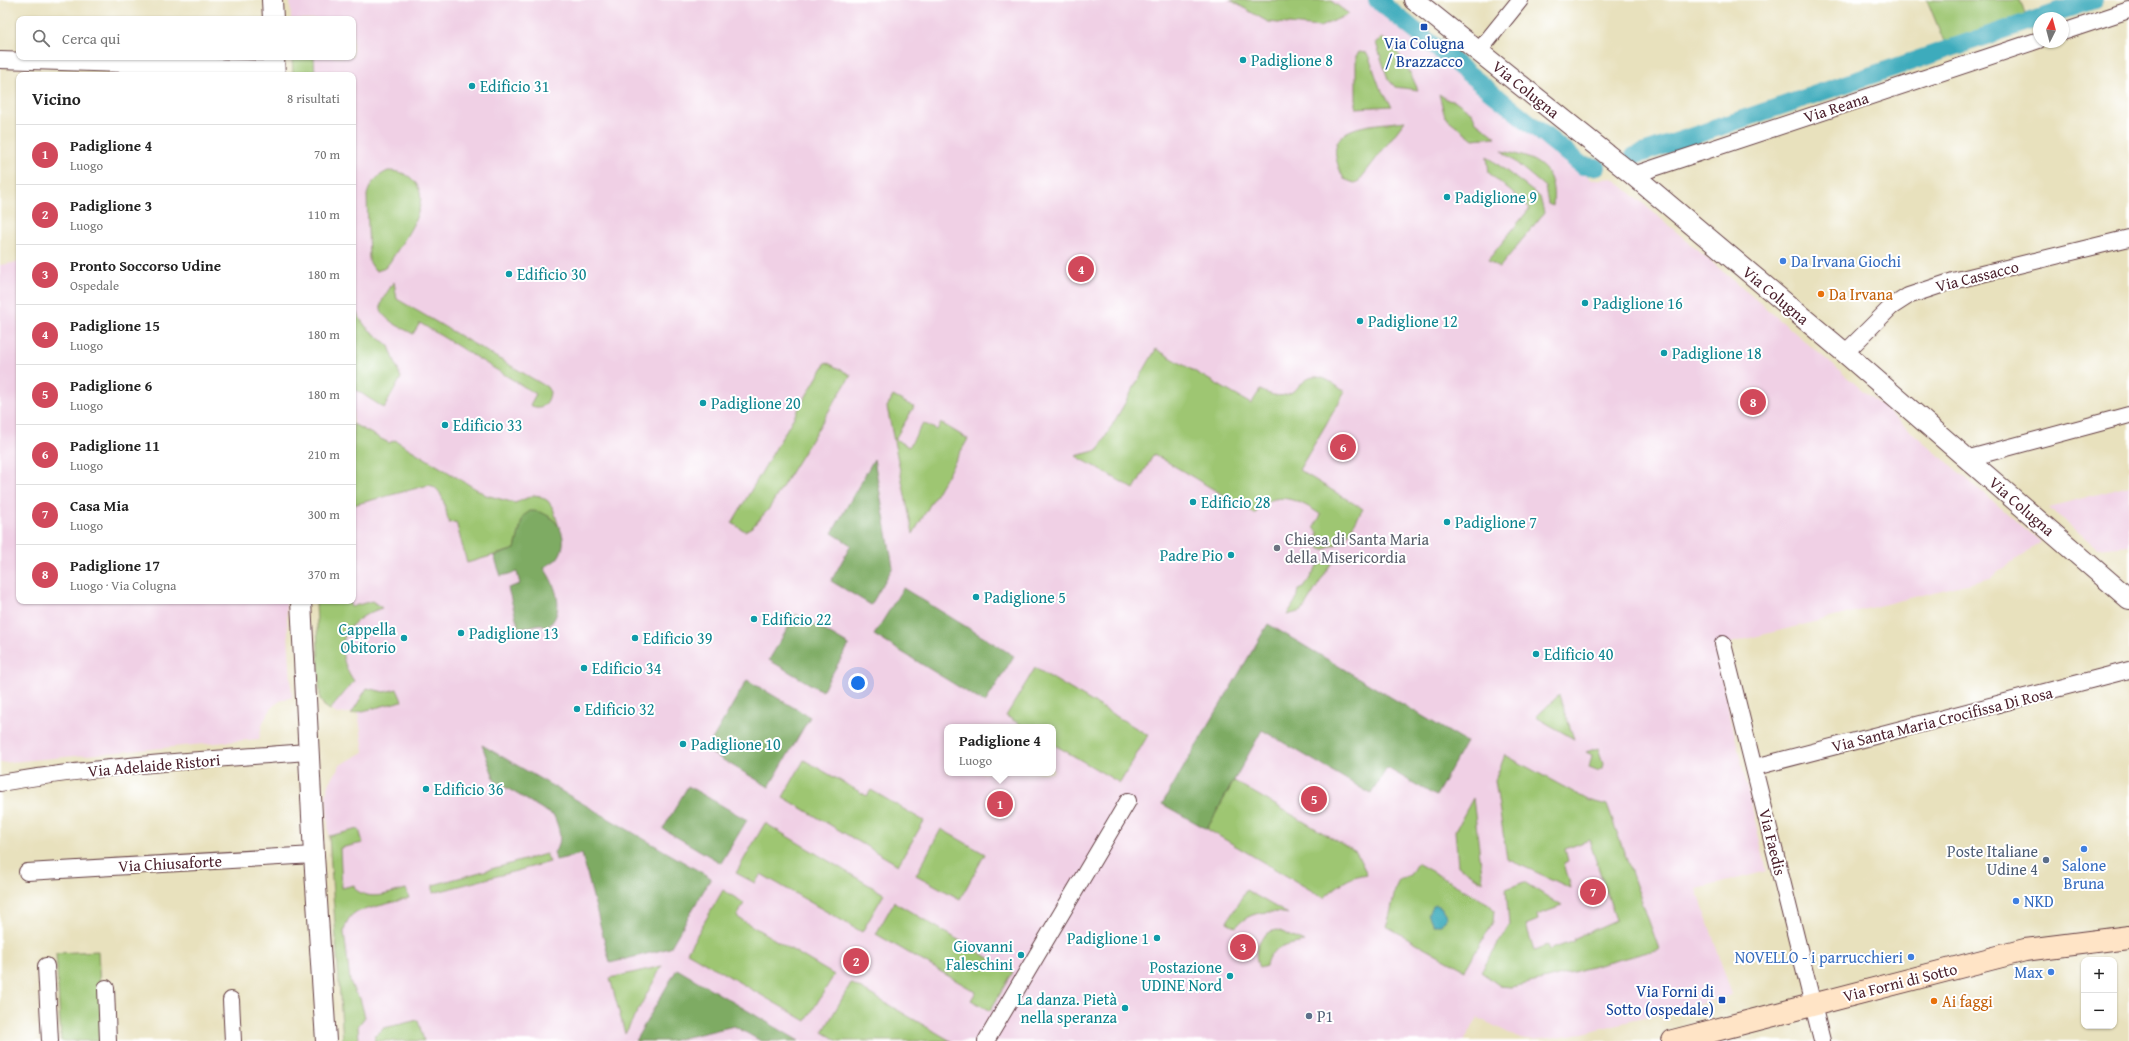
<!DOCTYPE html>
<html lang="it">
<head>
<meta charset="utf-8">
<style>
  body { margin:0; font-family:"Gentium Book Plus",serif; background:#f6f6f6; color:#222 }
  .controls { position:absolute; right:12px; bottom:12px; display:grid; overflow:hidden; border-radius:8px; box-shadow:0 1px 3px #0004 }
  .controls button { width:36px; height:36px; display:grid; place-items:center; padding:0; border:0; border-bottom:1px solid #e0e0e0; background:#fff; color:#222; font:20px sans-serif }
  .compass { position:absolute; left:2033px; top:12px; width:36px; height:36px; border-radius:50%; background:#fff; box-shadow:0 1px 3px #0004; rotate:6deg }
  .you { position:absolute; left:858px; top:683px; width:14px; height:14px; margin:-10px; border:3px solid #fff; border-radius:50%; background:#1a73e8; box-shadow:0 0 0 6px #1a73e833 }
  .badge { display:grid; place-items:center; width:26px; height:26px; border-radius:50%; background:#d1495b; color:#fff; font-size:13px; font-weight:700 }
  .pin { position:absolute; translate:-50% -50%; border:2px solid #fff; box-shadow:0 1px 4px #0006 }
  .popup { position:absolute; left:944px; top:724px; width:112px; height:52px; box-sizing:border-box; display:grid; place-content:center; border-radius:8px; background:#fff; filter:drop-shadow(0 1px 3px #0005); font-size:13px; white-space:nowrap; color:#767676 }
  .popup b { font-size:15px; color:#222 }
  .popup::after { content:''; position:absolute; left:50%; top:100%; margin-left:-8px; border:8px solid transparent; border-top-color:#fff }
  .list { margin:0; padding:0; list-style:none }
  h2 { display:flex; justify-content:space-between; align-items:center; height:52px; margin:0; padding:0 16px; font-size:17px }
  h2 small { font-size:13px; font-weight:400; color:#767676 }
  .list li { display:grid; grid-template-columns:26px 1fr auto; gap:12px; align-items:center; box-sizing:border-box; height:60px; padding:0 16px; border-top:1px solid #e0e0e0 }
  .list b { display:block; font-size:15px; white-space:nowrap }
  .list p { margin:0; font-size:13px; white-space:nowrap; color:#767676 }
  .list em { font-size:13px; font-style:normal; color:#767676 }
  .icon { flex:none; width:22px; height:22px; fill:none; stroke:currentColor; stroke-width:2; stroke-linecap:round; stroke-linejoin:round }
  .map { position:relative; flex:none; width:2129px; height:1041px; overflow:hidden }
  .search { position:absolute; background:#fff; box-shadow:0 1px 3px #0004; left:16px; top:16px; width:340px; height:44px; display:flex; align-items:center; gap:10px; box-sizing:border-box; padding:0 14px; border-radius:8px; color:#767676; font-size:15px }
  .panel { position:absolute; background:#fff; box-shadow:0 1px 3px #0004; left:16px; top:72px; width:340px; height:532px; border-radius:8px }
  .map>svg:first-child { display:block }
  .built { fill:#f0d0e5; fill-rule:evenodd }
  .green { fill:#9ec672; stroke:#74724e }
  .forest { fill:#7eab64; stroke:#646548 }
  .water { fill:#3dabbc; stroke:#446574 }
  .lines { fill:none; stroke-linecap:round; stroke-linejoin:round }
  .canal { stroke:#3dabbc; stroke-width:18 }
  .minor-casing { stroke:#623c41; stroke-width:18 }
  .tertiary-casing { stroke:#623c41; stroke-width:22 }
  .secondary-casing { stroke:#623c41; stroke-width:24 }
  .minor { stroke:#fff; stroke-width:16 }
  .tertiary { stroke:#fff; stroke-width:20 }
  .secondary { stroke:#ffe4c6; stroke-width:22 }
  .transit-dot { fill:#1a4fb4; stroke:#fff; stroke-width:1.5 }
  .culture-dot { fill:#0f9aa8; stroke:#fff; stroke-width:1.5 }
  .shop-dot { fill:#3f7fe0; stroke:#fff; stroke-width:1.5 }
  .food-dot { fill:#e8710a; stroke:#fff; stroke-width:1.5 }
  .worship-dot { fill:#6b7280; stroke:#fff; stroke-width:1.5 }
  .service-dot { fill:#5c6f8a; stroke:#fff; stroke-width:1.5 }
  .labels { text-anchor:middle; stroke-width:4; stroke-linejoin:round; paint-order:stroke }
  .transit-label { font-size:16px; fill:#164399; stroke:#fff }
  .culture-label { font-size:16px; fill:#0d838f; stroke:#fff; text-anchor:start }
  .street-label { font-size:16px; fill:#4a1f2b; stroke:#fff }
  .shop-label { font-size:16px; fill:#366cbe; stroke:#fff; text-anchor:start }
  .food-label { font-size:16px; fill:#c56008; stroke:#fff; text-anchor:start }
  .worship-label { font-size:16px; fill:#5b616d; stroke:#fff; text-anchor:start }
  .service-label { font-size:16px; fill:#4e5e75; stroke:#fff; text-anchor:end }
</style>
</head>
<body>
<div class="map">
<svg width="2129" height="1041" viewBox="0 0 2129 1041">
  <rect width="100%" height="100%" fill="#fff"/>
  <filter id="ink" filterUnits="userSpaceOnUse"><feTurbulence type="fractalNoise" baseFrequency=".025" numOctaves="2"/><feDisplacementMap in="SourceGraphic" scale="8" xChannelSelector="R" yChannelSelector="G"/><feConvolveMatrix kernelMatrix="1 2 1 2 8 2 1 2 1" color-interpolation-filters="sRGB"/></filter>
  <filter id="wash" filterUnits="userSpaceOnUse"><feTurbulence type="fractalNoise" baseFrequency=".012" numOctaves="4" result="noise"/><feDisplacementMap in="SourceGraphic" scale="16" xChannelSelector="R" yChannelSelector="G"/><feGaussianBlur stdDeviation="0.9" result="paint"/><feColorMatrix in="noise" values="0 0 0 0 0 0 0 0 0 0 0 0 0 0 0 0 0 1.4 0 .05"/><feComposite in="paint" operator="in"/></filter>
  <g filter="url(#wash)">
    <rect width="100%" height="100%" fill="#e8e1bd"/>
    <g class="built">
      <path d="M 290,0 L 1370,0 L 1592,180 L 1613,178 L 2041,542 L 1990,578 L 1714,647 L 1767,871 L 1697,889 L 1732,995 L 1583,1033 L 1534,1040 L 1519,1038 L 1478,1018 L 1464,1041 L 343,1041 L 326,794 L 331,779 L 340,765 L 364,752 L 358,712 L 337,714 L 324,706 L 320,699 L 316,601 L 353,601 L 353,75 L 293,75 L 292,57 L 353,57 L 353,19 L 291,19 ZM 947,727 L 1053,727 L 1053,773 L 947,773 Z"/>
      <path d="M 19,262 L 19,601 L 286,601 L 292,697 L 280,701 L 273,706 L 263,722 L 259,739 L 0,763 L 0,265 Z"/>
      <path d="M 2129,486 L 2129,545 L 2097,548 L 2049,507 Z"/>
    </g>
    <g class="green">
      <path d="M 1230,0 L 1330,0 L 1349,14 L 1320,27 L 1268,22 Z"/>
      <path d="M 1927,0 L 2020,0 L 2026,17 L 1945,44 Z"/>
      <path d="M 1382,38 C 1400,51 1409,69 1418,90 L 1395,87 L 1388,79 L 1376,43 Z"/>
      <path d="M 1359,52 L 1366,53 L 1369,57 L 1380,88 L 1392,106 L 1356,108 L 1356,56 Z"/>
      <path d="M 292,57 L 314,57 L 315,75 L 293,75 Z"/>
      <path d="M 1439,94 L 1448,100 L 1457,102 L 1472,113 L 1476,122 L 1496,137 L 1473,139 L 1445,117 Z"/>
      <path d="M 1405,121 L 1359,181 L 1354,183 L 1344,179 C 1315,123 1367,126 1405,121 Z"/>
      <path d="M 1502,151 C 1536,158 1557,166 1553,206 L 1548,204 L 1545,187 Z"/>
      <path d="M 1487,156 L 1540,197 L 1544,213 L 1499,268 L 1488,260 L 1530,208 L 1489,173 Z"/>
      <path d="M 388,171 C 400,171 410,174 417,185 C 431,207 401,243 390,262 L 385,268 L 377,271 L 374,269 L 369,261 L 367,195 C 370,183 377,176 388,171 Z"/>
      <path d="M 394,282 L 397,299 L 547,387 L 550,392 C 549,404 541,411 530,405 L 536,394 L 420,323 L 413,334 C 403,328 378,319 381,304 C 383,297 390,288 394,282 Z"/>
      <path d="M 353,308 L 366,327 L 389,346 L 401,378 L 384,408 L 353,388 Z"/>
      <path d="M 1156,349 L 1251,404 L 1260,390 C 1298,409 1297,374 1318,377 C 1327,378 1338,387 1345,392 L 1299,470 L 1363,509 L 1344,541 L 1323,550 L 1319,548 L 1318,533 L 1314,527 L 1321,515 C 1300,500 1272,487 1255,514 L 1154,454 L 1134,489 L 1076,456 L 1098,450 Z"/>
      <path d="M 826,362 L 851,375 L 768,510 L 752,527 L 745,531 L 732,523 Z"/>
      <path d="M 893,396 L 914,407 L 895,439 L 909,447 L 923,423 L 937,430 L 941,423 L 968,439 L 913,534 L 887,407 Z"/>
      <path d="M 353,424 L 389,443 L 395,440 L 486,495 L 515,503 L 534,495 L 540,496 L 548,501 L 553,508 L 559,527 L 550,516 L 523,516 L 515,549 L 467,563 L 456,522 L 449,523 C 445,510 444,488 429,485 L 353,505 Z"/>
      <path d="M 1337,554 L 1302,611 L 1287,615 L 1296,600 L 1298,590 L 1304,588 L 1317,566 Z"/>
      <path d="M 316,601 L 349,601 L 351,607 L 372,601 L 382,608 C 345,620 330,646 354,681 L 330,710 L 324,706 L 320,699 Z"/>
      <path d="M 1035,668 L 1148,735 L 1120,783 L 1053,744 L 1053,727 L 1025,727 L 1006,716 Z"/>
      <path d="M 367,688 L 384,692 L 397,689 L 402,701 L 351,714 Z"/>
      <path d="M 1559,695 L 1574,739 L 1536,717 Z"/>
      <path d="M 1598,748 L 1603,763 L 1602,768 L 1597,771 L 1589,768 L 1592,755 L 1586,752 Z"/>
      <path d="M 1505,755 L 1588,800 L 1607,805 L 1659,949 L 1539,981 L 1511,987 L 1500,986 L 1481,972 L 1509,925 L 1506,889 L 1524,882 L 1562,906 L 1537,915 L 1538,920 L 1526,925 L 1534,950 L 1547,945 L 1549,950 L 1574,941 L 1573,939 L 1616,920 L 1589,840 L 1565,849 L 1568,861 L 1564,863 L 1571,888 L 1507,859 L 1495,780 Z"/>
      <path d="M 804,760 L 867,796 L 871,790 L 924,821 L 898,865 L 783,797 Z"/>
      <path d="M 1234,781 L 1356,852 L 1367,874 C 1349,876 1337,886 1324,898 L 1207,829 Z"/>
      <path d="M 1473,798 L 1483,882 L 1458,866 L 1455,831 Z"/>
      <path d="M 765,823 L 884,894 L 862,932 L 761,874 L 755,883 L 736,873 Z"/>
      <path d="M 359,829 L 363,843 L 340,848 L 342,888 L 354,885 L 355,889 C 370,902 389,893 406,889 L 409,898 L 356,912 C 348,917 346,923 344,932 L 350,981 L 355,993 L 360,998 L 365,1017 L 358,1026 L 359,1041 L 343,1041 L 329,836 Z"/>
      <path d="M 941,829 L 985,854 L 960,899 L 916,875 Z"/>
      <path d="M 546,854 L 550,862 L 433,893 L 433,885 Z"/>
      <path d="M 1417,863 L 1489,904 L 1494,910 L 1493,922 L 1465,970 L 1386,926 C 1393,910 1392,894 1399,879 L 1410,875 Z"/>
      <path d="M 723,890 L 744,903 L 737,917 L 834,975 L 806,1021 L 687,952 Z"/>
      <path d="M 1246,890 L 1288,914 C 1269,910 1249,911 1236,927 L 1227,922 Z"/>
      <path d="M 894,902 L 1013,972 L 990,1011 L 971,1000 L 976,992 L 876,934 Z"/>
      <path d="M 1278,930 L 1304,942 C 1289,945 1268,947 1266,966 L 1259,968 C 1252,951 1259,932 1278,930 Z"/>
      <path d="M 98,951 L 103,1041 L 61,1041 L 56,953 Z"/>
      <path d="M 662,966 L 625,1034 L 610,978 Z"/>
      <path d="M 851,983 L 951,1041 L 838,1041 L 823,1032 Z"/>
      <path d="M 418,1020 L 424,1041 L 374,1041 L 375,1036 L 384,1028 Z"/>
    </g>
    <g class="forest">
      <path d="M 874,459 L 893,567 L 871,605 L 831,581 L 851,545 L 832,533 Z"/>
      <path d="M 530,511 C 553,510 572,535 559,556 C 556,561 549,564 544,568 C 556,585 567,613 546,628 L 540,624 L 519,629 L 508,588 L 520,584 L 517,572 L 501,576 L 494,556 L 515,549 L 523,516 Z"/>
      <path d="M 903,588 L 1014,656 L 985,703 L 874,635 Z"/>
      <path d="M 796,614 L 849,645 L 822,691 L 769,660 Z"/>
      <path d="M 1268,624 L 1466,742 L 1436,796 L 1387,768 L 1371,794 L 1262,730 L 1207,829 L 1162,804 Z"/>
      <path d="M 747,680 L 810,717 L 769,787 L 706,750 Z"/>
      <path d="M 482,745 L 711,878 L 670,948 L 610,963 L 582,854 L 556,860 L 554,852 C 564,842 559,828 554,816 L 495,781 Z"/>
      <path d="M 688,786 L 747,820 L 721,863 L 663,829 Z"/>
      <path d="M 677,969 L 799,1041 L 761,1041 L 734,1026 L 670,1041 L 635,1041 Z"/>
    </g>
    <path class="water" d="M 1436,905 L 1441,907 L 1447,917 L 1441,925 L 1433,925 L 1428,914 L 1432,907 Z"/>
    <g class="lines">
      <g class="canal">
        <path d="M 1377,0 L 1583,166 L 1597,167"/>
        <path d="M 2040,18 L 2094,0"/>
        <path d="M 1634,156 L 2039,18"/>
      </g>
    </g>
  </g>
  <g filter="url(#ink)">
    <g class="lines">
      <defs>
        <g id="minor">
          <path d="M 2063,32 L 2129,10"/>
          <path d="M 1479,51 L 1520,0"/>
          <path d="M 0,60 L 275,69"/>
          <path d="M 1633,175 L 2039,40"/>
          <path d="M 1845,353 L 1891,307 L 1908,296 L 1953,281 L 2129,238"/>
          <path d="M 1966,459 L 2129,415"/>
          <path d="M 1723,644 L 1822,1041"/>
          <path d="M 1755,767 L 2129,670"/>
          <path d="M 0,783 C 102,765 205,760 308,752"/>
          <path d="M 27,872 L 314,855"/>
          <path d="M 46,966 L 50,1041"/>
          <path d="M 106,988 L 108,1041"/>
          <path d="M 231,1000 L 233,1041"/>
          <path d="M 986,1041 L 1128,801"/>
        </g>
        <g id="tertiary">
          <path d="M 272,0 L 273,19"/>
          <path d="M 1414,0 L 1633,175 L 1845,353 L 2129,599"/>
          <path d="M 274,57 L 275,75"/>
          <path d="M 301,601 L 314,855 L 326,1041"/>
        </g>
        <path id="secondary" d="M 1673,1041 L 2025,950 L 2129,937"/>
      </defs>
      <use href="#minor" class="minor-casing"/>
      <use href="#tertiary" class="tertiary-casing"/>
      <use href="#secondary" class="secondary-casing"/>
      <use href="#minor" class="minor"/>
      <use href="#tertiary" class="tertiary"/>
      <use href="#secondary" class="secondary"/>
    </g>
  </g>
  <g class="transit-dot">
    <rect x="1420" y="23" width="8" height="8" rx="2"/>
    <rect x="1718" y="996" width="8" height="8" rx="2"/>
  </g>
  <g class="culture-dot">
    <circle cx="1243" cy="60" r="4"/>
    <circle cx="472" cy="86" r="4"/>
    <circle cx="1447" cy="197" r="4"/>
    <circle cx="509" cy="274" r="4"/>
    <circle cx="1585" cy="303" r="4"/>
    <circle cx="1360" cy="321" r="4"/>
    <circle cx="1664" cy="353" r="4"/>
    <circle cx="703" cy="403" r="4"/>
    <circle cx="445" cy="425" r="4"/>
    <circle cx="1193" cy="502" r="4"/>
    <circle cx="1447" cy="522" r="4"/>
    <circle cx="1231" cy="555" r="4"/>
    <circle cx="976" cy="597" r="4"/>
    <circle cx="754" cy="619" r="4"/>
    <circle cx="461" cy="633" r="4"/>
    <circle cx="404" cy="638" r="4"/>
    <circle cx="635" cy="638" r="4"/>
    <circle cx="1536" cy="654" r="4"/>
    <circle cx="584" cy="668" r="4"/>
    <circle cx="577" cy="709" r="4"/>
    <circle cx="683" cy="744" r="4"/>
    <circle cx="426" cy="789" r="4"/>
    <circle cx="1157" cy="938" r="4"/>
    <circle cx="1021" cy="955" r="4"/>
    <circle cx="1230" cy="976" r="4"/>
    <circle cx="1125" cy="1008" r="4"/>
  </g>
  <g class="shop-dot">
    <circle cx="1783" cy="261" r="4"/>
    <circle cx="2084" cy="849" r="4"/>
    <circle cx="2016" cy="901" r="4"/>
    <circle cx="1911" cy="957" r="4"/>
    <circle cx="2051" cy="972" r="4"/>
  </g>
  <g class="food-dot">
    <circle cx="1821" cy="294" r="4"/>
    <circle cx="1934" cy="1001" r="4"/>
  </g>
  <circle class="worship-dot" cx="1277" cy="548" r="4"/>
  <g class="service-dot">
    <circle cx="2046" cy="860" r="4"/>
    <circle cx="1309" cy="1016" r="4"/>
  </g>
  <g class="labels">
    <g class="transit-label">
      <text x="1424" y="49">Via Colugna<tspan x="1424" dy="18">/ Brazzacco</tspan></text>
      <text x="1714" y="997" text-anchor="end">Via Forni di<tspan x="1714" dy="18">Sotto (ospedale)</tspan></text>
    </g>
    <g class="culture-label">
      <text x="1251" y="66">Padiglione 8</text>
      <text x="480" y="92">Edificio 31</text>
      <text x="1455" y="203">Padiglione 9</text>
      <text x="517" y="280">Edificio 30</text>
      <text x="1593" y="309">Padiglione 16</text>
      <text x="1368" y="327">Padiglione 12</text>
      <text x="1672" y="359">Padiglione 18</text>
      <text x="711" y="409">Padiglione 20</text>
      <text x="453" y="431">Edificio 33</text>
      <text x="1201" y="508">Edificio 28</text>
      <text x="1455" y="528">Padiglione 7</text>
      <text x="1223" y="561" text-anchor="end">Padre Pio</text>
      <text x="984" y="603">Padiglione 5</text>
      <text x="762" y="625">Edificio 22</text>
      <text x="396" y="635" text-anchor="end">Cappella<tspan x="396" dy="18">Obitorio</tspan></text>
      <text x="469" y="639">Padiglione 13</text>
      <text x="643" y="644">Edificio 39</text>
      <text x="1544" y="660">Edificio 40</text>
      <text x="592" y="674">Edificio 34</text>
      <text x="585" y="715">Edificio 32</text>
      <text x="691" y="750">Padiglione 10</text>
      <text x="434" y="795">Edificio 36</text>
      <text x="1149" y="944" text-anchor="end">Padiglione 1</text>
      <text x="1013" y="952" text-anchor="end">Giovanni<tspan x="1013" dy="18">Faleschini</tspan></text>
      <text x="1222" y="973" text-anchor="end">Postazione<tspan x="1222" dy="18">UDINE Nord</tspan></text>
      <text x="1117" y="1005" text-anchor="end">La danza. Pietà<tspan x="1117" dy="18">nella speranza</tspan></text>
    </g>
    <g class="street-label">
      <text transform="translate(1526 89) rotate(39)" y="6">Via Colugna</text>
      <text transform="translate(1836 107) rotate(-18)" y="6">Via Reana</text>
      <text transform="translate(1977 276) rotate(-14)" y="6">Via Cassacco</text>
      <text transform="translate(1776 295) rotate(40)" y="6">Via Colugna</text>
      <text transform="translate(2022 506) rotate(41)" y="6">Via Colugna</text>
      <text transform="translate(1942 719) rotate(-14)" y="6">Via Santa Maria Crocifissa Di Rosa</text>
      <text transform="translate(154 765) rotate(-5)" y="6">Via Adelaide Ristori</text>
      <text transform="translate(1773 842) rotate(76)" y="6">Via Faedis</text>
      <text transform="translate(170 863) rotate(-3)" y="6">Via Chiusaforte</text>
      <text transform="translate(1900 982) rotate(-14)" y="6">Via Forni di Sotto</text>
    </g>
    <g class="shop-label">
      <text x="1791" y="267">Da Irvana Giochi</text>
      <text x="2084" y="871" text-anchor="middle">Salone<tspan x="2084" dy="18">Bruna</tspan></text>
      <text x="2024" y="907">NKD</text>
      <text x="1903" y="963" text-anchor="end">NOVELLO - i parrucchieri</text>
      <text x="2043" y="978" text-anchor="end">Max</text>
    </g>
    <g class="food-label">
      <text x="1829" y="300">Da Irvana</text>
      <text x="1942" y="1007">Ai faggi</text>
    </g>
    <g class="worship-label">
      <text x="1285" y="545">Chiesa di Santa Maria<tspan x="1285" dy="18">della Misericordia</tspan></text>
    </g>
    <g class="service-label">
      <text x="2038" y="857">Poste Italiane<tspan x="2038" dy="18">Udine 4</tspan></text>
      <text x="1317" y="1022" text-anchor="start">P1</text>
    </g>
  </g>
</svg>
<div class="controls">
<button>+</button>
<button>−</button>
</div>
<svg class="compass" viewBox="-18 -18 36 36"><path d="M0-13l5 13h-10z" fill="#e53935"/><path d="M0 13l5-13h-10z" fill="#767676"/></svg>
<div class="you"></div>
<div class="pin badge" style="left:1000px;top:804px">1</div>
<div class="popup"><b>Padiglione 4</b>Luogo</div>
<div class="pin badge" style="left:856px;top:961px">2</div>
<div class="pin badge" style="left:1243px;top:947px">3</div>
<div class="pin badge" style="left:1081px;top:269px">4</div>
<div class="pin badge" style="left:1314px;top:799px">5</div>
<div class="pin badge" style="left:1343px;top:447px">6</div>
<div class="pin badge" style="left:1593px;top:892px">7</div>
<div class="pin badge" style="left:1753px;top:402px">8</div>
<div class="search"><svg class="icon" aria-label="search" viewBox="0 0 24 24"><circle cx="10" cy="10" r="6"/><path d="M15 15l6 6"/></svg>Cerca qui</div>
<section class="panel">
<h2>Vicino<small>8 risultati</small></h2>
<ul class="list">
<li><span class="badge">1</span><div><b>Padiglione 4</b><p>Luogo</p></div><em>70 m</em></li>
<li><span class="badge">2</span><div><b>Padiglione 3</b><p>Luogo</p></div><em>110 m</em></li>
<li><span class="badge">3</span><div><b>Pronto Soccorso Udine</b><p>Ospedale</p></div><em>180 m</em></li>
<li><span class="badge">4</span><div><b>Padiglione 15</b><p>Luogo</p></div><em>180 m</em></li>
<li><span class="badge">5</span><div><b>Padiglione 6</b><p>Luogo</p></div><em>180 m</em></li>
<li><span class="badge">6</span><div><b>Padiglione 11</b><p>Luogo</p></div><em>210 m</em></li>
<li><span class="badge">7</span><div><b>Casa Mia</b><p>Luogo</p></div><em>300 m</em></li>
<li><span class="badge">8</span><div><b>Padiglione 17</b><p>Luogo · Via Colugna</p></div><em>370 m</em></li>
</ul>
</section>
</div>
</body>
</html>
